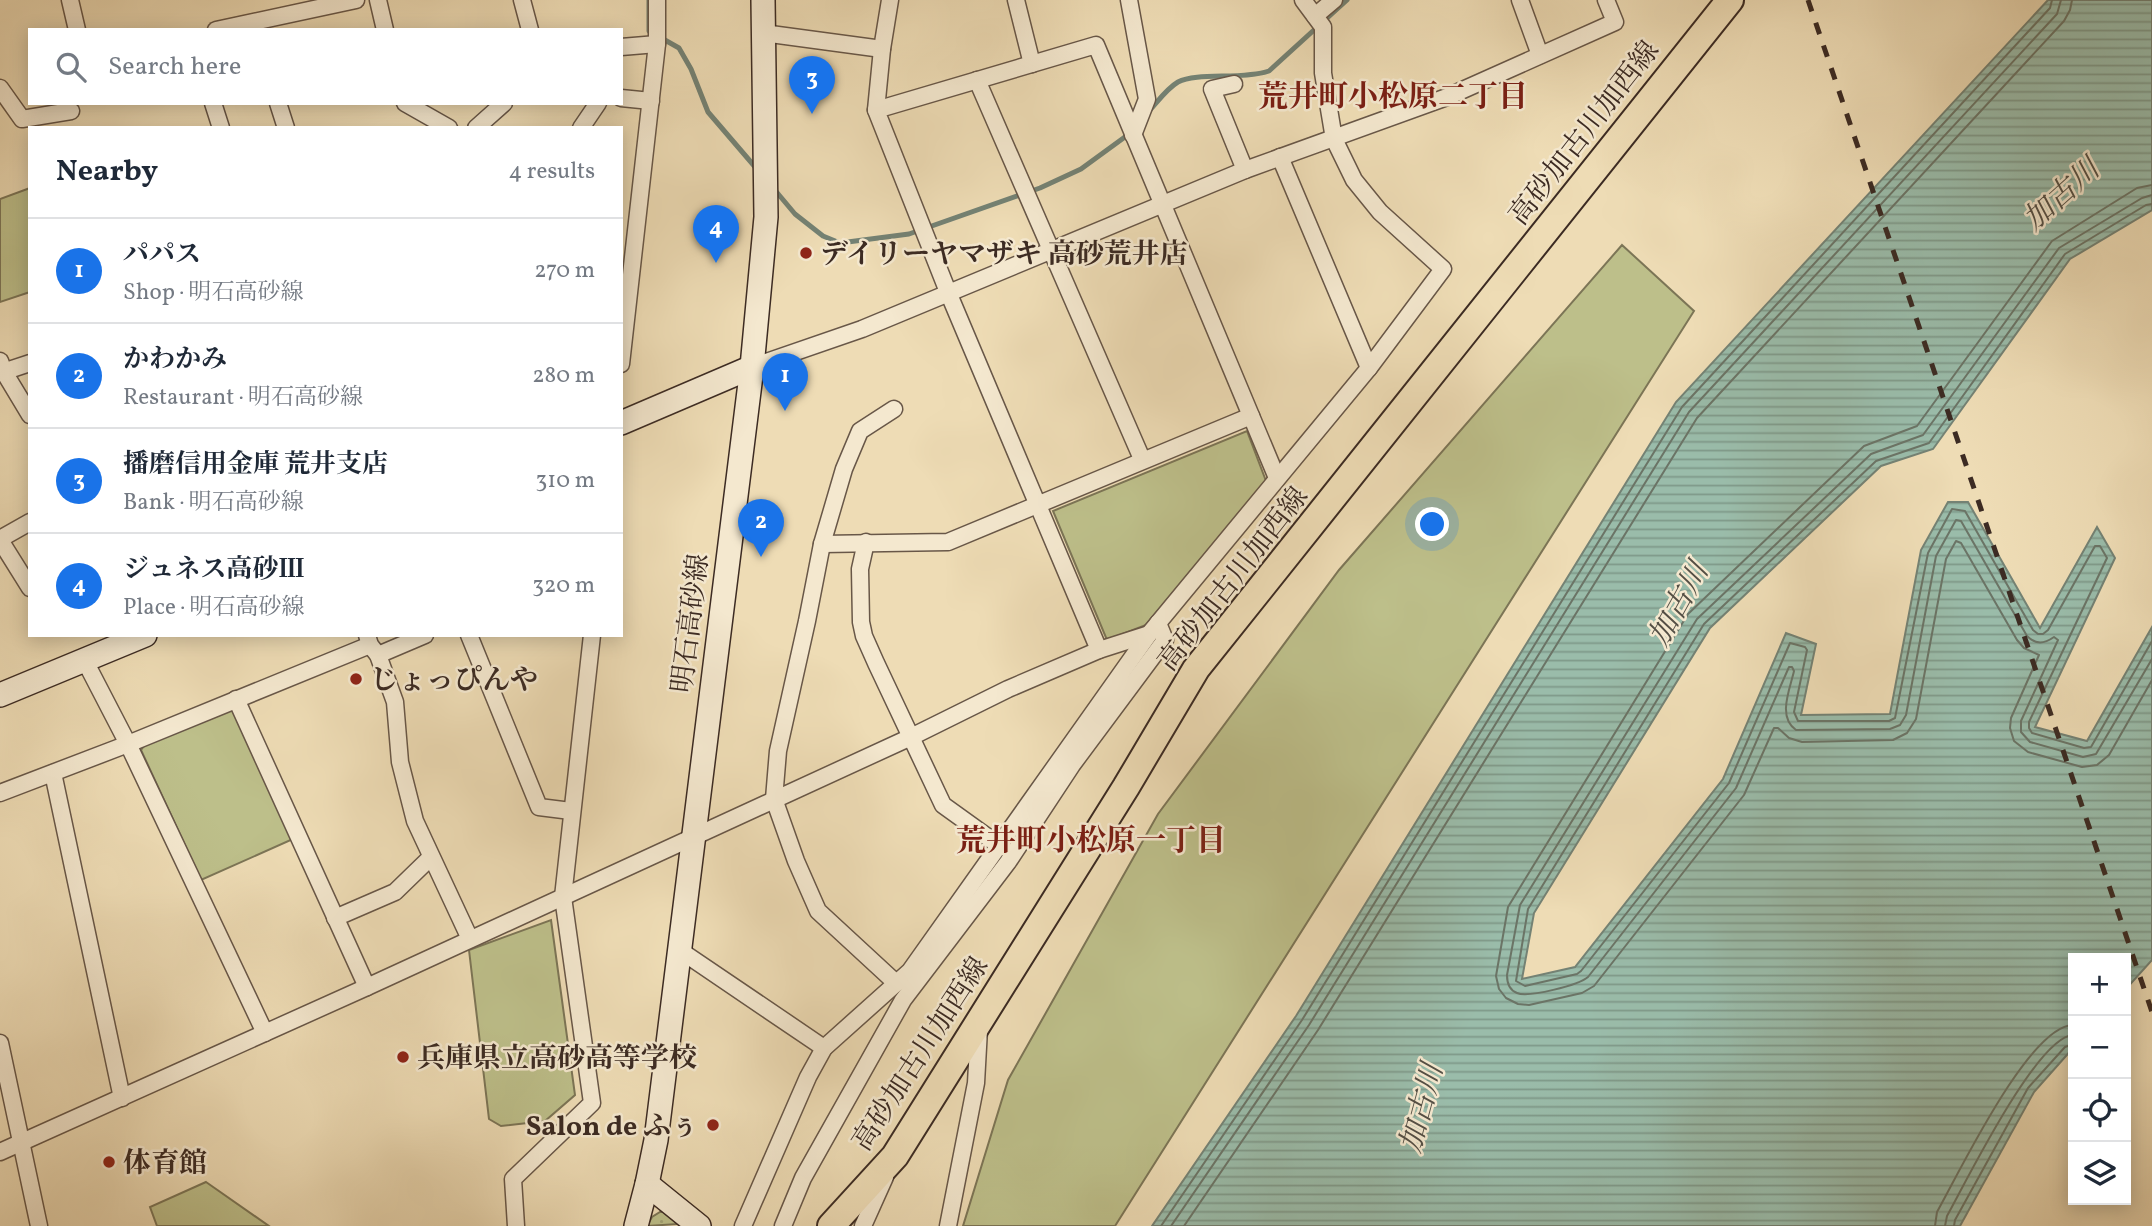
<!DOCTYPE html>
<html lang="en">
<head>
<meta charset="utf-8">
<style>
  body { margin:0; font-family:Vollkorn,"Noto Serif JP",serif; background:#f2f2f3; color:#1f2937 }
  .controls { position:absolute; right:21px; bottom:21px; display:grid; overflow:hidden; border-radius:0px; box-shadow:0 4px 18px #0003 }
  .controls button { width:63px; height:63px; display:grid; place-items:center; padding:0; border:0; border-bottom:2px solid #e0e1e3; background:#fff; color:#1f2937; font:35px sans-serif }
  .you { position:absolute; left:1433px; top:525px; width:24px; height:24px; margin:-18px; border:5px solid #fff; border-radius:50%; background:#1a73e8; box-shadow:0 0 0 10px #1a73e833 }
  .badge { display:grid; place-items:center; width:46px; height:46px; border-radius:50%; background:#1a73e8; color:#fff; font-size:23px; font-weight:700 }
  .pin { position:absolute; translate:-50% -58px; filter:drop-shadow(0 2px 4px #0008) }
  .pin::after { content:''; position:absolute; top:37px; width:24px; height:21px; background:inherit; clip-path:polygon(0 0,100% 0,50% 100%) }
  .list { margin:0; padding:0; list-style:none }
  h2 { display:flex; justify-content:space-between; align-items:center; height:91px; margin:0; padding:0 28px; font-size:30px }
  h2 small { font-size:23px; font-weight:400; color:#747a83 }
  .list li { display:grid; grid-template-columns:46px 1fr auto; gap:21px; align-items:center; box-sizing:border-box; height:105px; padding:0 28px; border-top:2px solid #e0e1e3 }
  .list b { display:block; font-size:26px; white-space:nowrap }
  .list p { margin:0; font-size:23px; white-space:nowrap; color:#747a83 }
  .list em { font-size:23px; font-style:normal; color:#747a83 }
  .icon { flex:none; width:38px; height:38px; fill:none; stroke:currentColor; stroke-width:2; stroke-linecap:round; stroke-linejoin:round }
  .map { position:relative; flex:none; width:2152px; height:1226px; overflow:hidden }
  .search { position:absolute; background:#fff; box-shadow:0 4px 18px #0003; left:28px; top:28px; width:595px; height:77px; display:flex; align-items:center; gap:18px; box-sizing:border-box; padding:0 24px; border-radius:0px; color:#747a83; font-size:26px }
  .panel { position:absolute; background:#fff; box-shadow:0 4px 18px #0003; left:28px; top:126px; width:595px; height:511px; border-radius:0px }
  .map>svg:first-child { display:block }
  .grass { fill:url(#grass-dots); stroke:#7c7556; stroke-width:2 }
  .green { fill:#bdbf8a; stroke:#7c7556; stroke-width:2 }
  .water { fill:url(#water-rules); stroke:#748274; stroke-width:2 }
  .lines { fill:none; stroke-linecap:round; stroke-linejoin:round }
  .shore { stroke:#6b7466; stroke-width:2 }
  .stream { stroke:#748274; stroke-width:5 }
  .street-casing { stroke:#685748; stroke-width:19 }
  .secondary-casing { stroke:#3c2b23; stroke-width:26 }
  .primary-casing { stroke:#3c2b23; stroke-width:30 }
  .street { stroke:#f4e8cf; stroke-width:16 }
  .secondary { stroke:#f4e8cf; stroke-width:23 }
  .primary { stroke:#eedcb5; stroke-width:26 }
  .rail { stroke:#3c2b23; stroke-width:5; stroke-dasharray:12 12; stroke-linecap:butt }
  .poi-dot { fill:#8f2418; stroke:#f4e8cf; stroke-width:2.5 }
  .labels { text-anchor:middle; stroke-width:5; stroke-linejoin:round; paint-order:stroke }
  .street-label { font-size:28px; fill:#3c2b23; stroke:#f4e8cf }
  .poi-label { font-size:28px; font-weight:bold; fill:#3c2b23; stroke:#f4e8cf; text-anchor:start }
  .neighbourhood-label { font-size:30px; font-weight:bold; fill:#7a1f14; stroke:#f4e8cf }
  .water-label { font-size:30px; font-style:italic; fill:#544f45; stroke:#f4e8cf }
</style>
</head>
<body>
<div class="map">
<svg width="2152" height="1226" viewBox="0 0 2152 1226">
  <defs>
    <pattern id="grass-dots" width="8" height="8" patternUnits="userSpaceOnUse" patternTransform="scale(1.75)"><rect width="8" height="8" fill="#bdbf8a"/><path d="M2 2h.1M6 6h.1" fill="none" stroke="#a3a477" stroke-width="1.8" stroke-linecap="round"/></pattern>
    <pattern id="water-rules" width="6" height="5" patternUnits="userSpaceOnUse" patternTransform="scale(1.75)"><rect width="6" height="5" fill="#9abcaa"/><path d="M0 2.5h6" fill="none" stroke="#7f998a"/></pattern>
  </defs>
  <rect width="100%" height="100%" fill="#eedcb5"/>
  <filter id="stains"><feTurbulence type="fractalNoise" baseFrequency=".00286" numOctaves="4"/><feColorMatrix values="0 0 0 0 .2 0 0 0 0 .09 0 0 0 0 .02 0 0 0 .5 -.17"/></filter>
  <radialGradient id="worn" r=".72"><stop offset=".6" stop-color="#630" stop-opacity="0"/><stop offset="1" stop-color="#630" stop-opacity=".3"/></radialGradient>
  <path class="grass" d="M 660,1212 L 665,1212 L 678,1224 L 647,1226 L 652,1217 Z"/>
  <g class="green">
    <path d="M 30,188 L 30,292 L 0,302 L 0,199 Z"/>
    <path d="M 1622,245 L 1694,311 L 1115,1226 L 963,1226 L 1008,1080 L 1158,814 L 1339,570 Z"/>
    <path d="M 1247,431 L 1266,481 L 1146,625 L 1107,640 L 1053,511 Z"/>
    <path d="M 228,708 L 237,713 L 293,839 L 201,880 L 141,750 L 148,741 Z"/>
    <path d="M 551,920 L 575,1095 L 545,1121 L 501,1126 L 489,1119 L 469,950 Z"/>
    <path d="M 206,1182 L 269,1226 L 157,1226 L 150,1207 Z"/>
  </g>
  <path class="water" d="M 2048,0 L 2152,0 L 2152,210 L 2070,259 L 1933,449 L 1881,466 L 1710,628 L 1534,913 L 1522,979 L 1575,967 L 1723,779 L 1786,633 L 1816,644 L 1801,715 L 1890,714 L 1921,550 L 1948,502 L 1968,502 L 2040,628 L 2097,527 L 2115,558 L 2035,727 L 2087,741 L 2152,627 L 2152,960 L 2126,989 L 2126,958 L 2073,958 L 2073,1048 L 2034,1092 L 1960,1226 L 1152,1226 L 1296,1016 L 1676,402 Z"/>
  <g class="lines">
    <g class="shore">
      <path d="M 2152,185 L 2137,188 L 2052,241 L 1917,426 L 1864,446 L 1688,614 L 1508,907 L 1496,976 L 1499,989 L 1506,998 L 1518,1004 L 1529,1005 L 1582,993 L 1594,986 L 1744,795 L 1774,728 L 1778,728 L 1789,738 L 1802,742 L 1893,740 L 1907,733 L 1916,719 L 1946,559 L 1956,541 L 1961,543 L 2017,640 L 2024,648 L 2039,655 L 2011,718 L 2010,728 L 2014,741 L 2028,752 L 2082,767 L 2097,765 L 2109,755 L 2152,680"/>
      <path d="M 2152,195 L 2142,198 L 2059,248 L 1923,435 L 1871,454 L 1697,619 L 1520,905 L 1507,975 C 1507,983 1509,990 1517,993 C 1528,998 1579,985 1588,977 L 1736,788 L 1789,667 L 1792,667 L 1794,671 C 1790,689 1777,717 1796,730 L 1890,729 L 1900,725 L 1906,715 L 1936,556 L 1956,520 L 1961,521 L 2027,636 C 2036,645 2044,644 2054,637 L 2058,640 L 2021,721 L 2021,732 L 2030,742 L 2083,757 L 2096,754 L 2152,659"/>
      <path d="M 2152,204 L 2146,205 L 2065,254 L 1929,443 L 1876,461 L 1704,624 L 1528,909 L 1516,981 L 1525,986 L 1577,974 L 1581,971 L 1729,783 L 1790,643 L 1805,647 L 1807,650 L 1794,712 L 1798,721 L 1889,721 L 1895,718 L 1928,553 L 1952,509 L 1965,511 L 2033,630 L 2038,634 L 2043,634 L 2048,630 L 2095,546 L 2100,546 L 2107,558 L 2029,722 L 2029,728 L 2032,733 L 2084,748 L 2091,747 L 2152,641"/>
      <path d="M 1161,1226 L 1302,1020 L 1682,407 L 2050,8 L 2052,0"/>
      <path d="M 1171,1226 L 1309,1025 L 1689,412 L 2057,14 L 2061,0"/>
      <path d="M 1184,1226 L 1318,1030 L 1697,418 L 2064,21 L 2070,10 L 2072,0"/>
      <path d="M 1935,1226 L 1937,1212 C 1959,1173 2029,1026 2073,1025"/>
      <path d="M 1945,1226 L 1947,1216 C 1966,1182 2037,1037 2073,1035"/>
      <path d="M 1954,1226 L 1955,1220 L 2028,1088 L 2065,1047 L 2073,1044"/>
    </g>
    <g class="stream">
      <path d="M 649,0 L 649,31 L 679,48 L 691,69 L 708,112 L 756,168"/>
      <path d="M 1147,113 C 1156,104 1166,89 1178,82 C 1197,72 1242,80 1269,71 L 1347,0"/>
      <path d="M 774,189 L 795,214 L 823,236 L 840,243 L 909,234 L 1040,188 L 1081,169 L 1129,134"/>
    </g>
    <defs>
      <g id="street">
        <path d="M 70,0 L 77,30"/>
        <path d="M 378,0 L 385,30"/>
        <path d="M 522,0 L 530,30"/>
        <path d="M 1016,0 L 1032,64"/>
        <path d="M 1129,0 L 1147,99 L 1133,135"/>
        <path d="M 1520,0 L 1540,55"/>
        <path d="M 1315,16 L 1334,0"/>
        <path d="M 216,30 L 356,0"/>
        <path d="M 763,33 L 882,49"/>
        <path d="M 621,47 L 657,44"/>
        <path d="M 977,80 L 1142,459"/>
        <path d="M 1234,84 L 1212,89 L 1245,170"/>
        <path d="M 0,88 L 22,119 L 71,111"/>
        <path d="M 621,98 L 651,101"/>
        <path d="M 213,103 L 221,128"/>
        <path d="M 278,103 L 286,128"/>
        <path d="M 405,103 L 449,128"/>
        <path d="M 876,110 L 882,49 L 890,0"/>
        <path d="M 476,128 L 504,103"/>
        <path d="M 581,128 L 598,103"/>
        <path d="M 1280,157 L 1369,368"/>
        <path d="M 0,361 L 4,372 L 30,415"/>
        <path d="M 621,364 L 657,44 L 657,0"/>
        <path d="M 752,367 L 862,329 L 1245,170 L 1447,97 L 1615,22 L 1606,0"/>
        <path d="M 0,373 L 30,363"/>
        <path d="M 894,409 L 860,431 L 844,469 L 822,544 L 807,621 L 778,751 L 774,799 L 796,861 L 818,911 L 896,983"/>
        <path d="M 0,539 L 30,522"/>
        <path d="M 0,540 L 30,588"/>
        <path d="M 866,542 L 860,569 L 861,622 L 864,636 L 876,663 L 943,805 L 1000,846"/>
        <path d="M 822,544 L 948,542 L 1251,416"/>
        <path d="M 367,635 L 370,645 L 378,655 L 395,702 L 400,762 L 415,821 L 470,939"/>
        <path d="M 469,635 L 539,807 L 571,811"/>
        <path d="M 1099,650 L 948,292 L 876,110 L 1096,45 L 1277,478"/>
        <path d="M 378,655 L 425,635"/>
        <path d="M 85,661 L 128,744 L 265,1033"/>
        <path d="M 236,699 L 367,987"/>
        <path d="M 53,773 L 122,1098"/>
        <path d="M 0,793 L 128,744 L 370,645"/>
        <path d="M 335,918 L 395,892 L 430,858"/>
        <path d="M 678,949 L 824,1048"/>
        <path d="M 0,1043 L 39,1226"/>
        <path d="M 0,1152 L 367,987 L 911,737 L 1008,689 L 1099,650 L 1149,634"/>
        <path d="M 516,1226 L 513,1179 L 592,1103 L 563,897 L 592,635"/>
        <path d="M 743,1226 L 808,1077 L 824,1048 L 910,971 L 1149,634 L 1369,368 L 1443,269 L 1380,212 L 1354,180 L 1334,139 L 1323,73 L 1323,27 L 1303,0"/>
        <path d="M 783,1226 L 803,1178 L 903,1000 L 1008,862 L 1072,765 L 1165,640 L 1158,623"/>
        <path d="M 863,1226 L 885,1177"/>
        <path d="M 948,1226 L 976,1083 L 979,1029"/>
      </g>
      <g id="secondary">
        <path d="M 621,423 L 752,367"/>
        <path d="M 0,695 L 145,635"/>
        <path d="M 647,1184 L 699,1226"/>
        <path d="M 636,1226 L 647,1184 L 656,1140 L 752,367 L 766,217 L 763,0"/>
      </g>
      <path id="primary" d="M 831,1226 L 895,1156 L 1126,787 L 1196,669 L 1730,0"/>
    </defs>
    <use href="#street" class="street-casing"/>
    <use href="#secondary" class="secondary-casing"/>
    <use href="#primary" class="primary-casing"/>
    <use href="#street" class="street"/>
    <use href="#secondary" class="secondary"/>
    <use href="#primary" class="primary"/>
    <path class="rail" d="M 1808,0 L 2152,1012"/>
  </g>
  <g class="poi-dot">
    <circle cx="806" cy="253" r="7"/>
    <circle cx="356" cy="679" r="7"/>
    <circle cx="403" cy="1057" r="7"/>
    <circle cx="713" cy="1125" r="7"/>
    <circle cx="109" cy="1162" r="7"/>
  </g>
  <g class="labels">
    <g class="street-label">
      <text transform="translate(1583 132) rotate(-52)" y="10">高砂加古川加西線</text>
      <text transform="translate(1232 578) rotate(-52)" y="10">高砂加古川加西線</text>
      <text transform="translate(689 623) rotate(-83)" y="10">明石高砂線</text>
      <text transform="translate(919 1053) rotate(-57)" y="10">高砂加古川加西線</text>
    </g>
    <g class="poi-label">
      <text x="820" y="263">デイリーヤマザキ 高砂荒井店</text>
      <text x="370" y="689">じょっぴんや</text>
      <text x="417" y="1067">兵庫県立高砂高等学校</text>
      <text x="699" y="1135" text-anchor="end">Salon de ふぅ</text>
      <text x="123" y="1172">体育館</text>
    </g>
    <g class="neighbourhood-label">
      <text x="1393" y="106">荒井町小松原二丁目</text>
      <text x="1091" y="850">荒井町小松原一丁目</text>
    </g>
    <g class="water-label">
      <text transform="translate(2061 194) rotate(-42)" y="10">加古川</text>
      <text transform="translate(1678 604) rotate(-61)" y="10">加古川</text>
      <text transform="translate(1421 1108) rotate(-75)" y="10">加古川</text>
    </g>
  </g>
  <rect width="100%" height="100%" filter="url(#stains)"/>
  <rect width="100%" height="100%" fill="url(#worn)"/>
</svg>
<div class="controls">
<button>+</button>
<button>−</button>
<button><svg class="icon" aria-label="locate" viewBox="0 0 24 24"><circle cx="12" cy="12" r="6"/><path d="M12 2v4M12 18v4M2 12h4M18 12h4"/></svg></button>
<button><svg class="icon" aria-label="layers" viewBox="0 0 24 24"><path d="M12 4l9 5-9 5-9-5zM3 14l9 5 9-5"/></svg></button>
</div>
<div class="you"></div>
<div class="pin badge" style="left:785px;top:411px">1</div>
<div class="pin badge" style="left:761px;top:557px">2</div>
<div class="pin badge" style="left:812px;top:114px">3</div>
<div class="pin badge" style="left:716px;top:263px">4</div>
<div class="search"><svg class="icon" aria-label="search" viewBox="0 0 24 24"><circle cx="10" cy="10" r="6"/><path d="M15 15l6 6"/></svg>Search here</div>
<section class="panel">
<h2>Nearby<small>4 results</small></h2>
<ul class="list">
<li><span class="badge">1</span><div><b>パパス</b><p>Shop · 明石高砂線</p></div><em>270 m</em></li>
<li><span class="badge">2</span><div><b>かわかみ</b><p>Restaurant · 明石高砂線</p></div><em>280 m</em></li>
<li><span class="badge">3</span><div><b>播磨信用金庫 荒井支店</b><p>Bank · 明石高砂線</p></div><em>310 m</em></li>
<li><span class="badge">4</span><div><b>ジュネス高砂Ⅲ</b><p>Place · 明石高砂線</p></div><em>320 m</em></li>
</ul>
</section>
</div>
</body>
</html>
